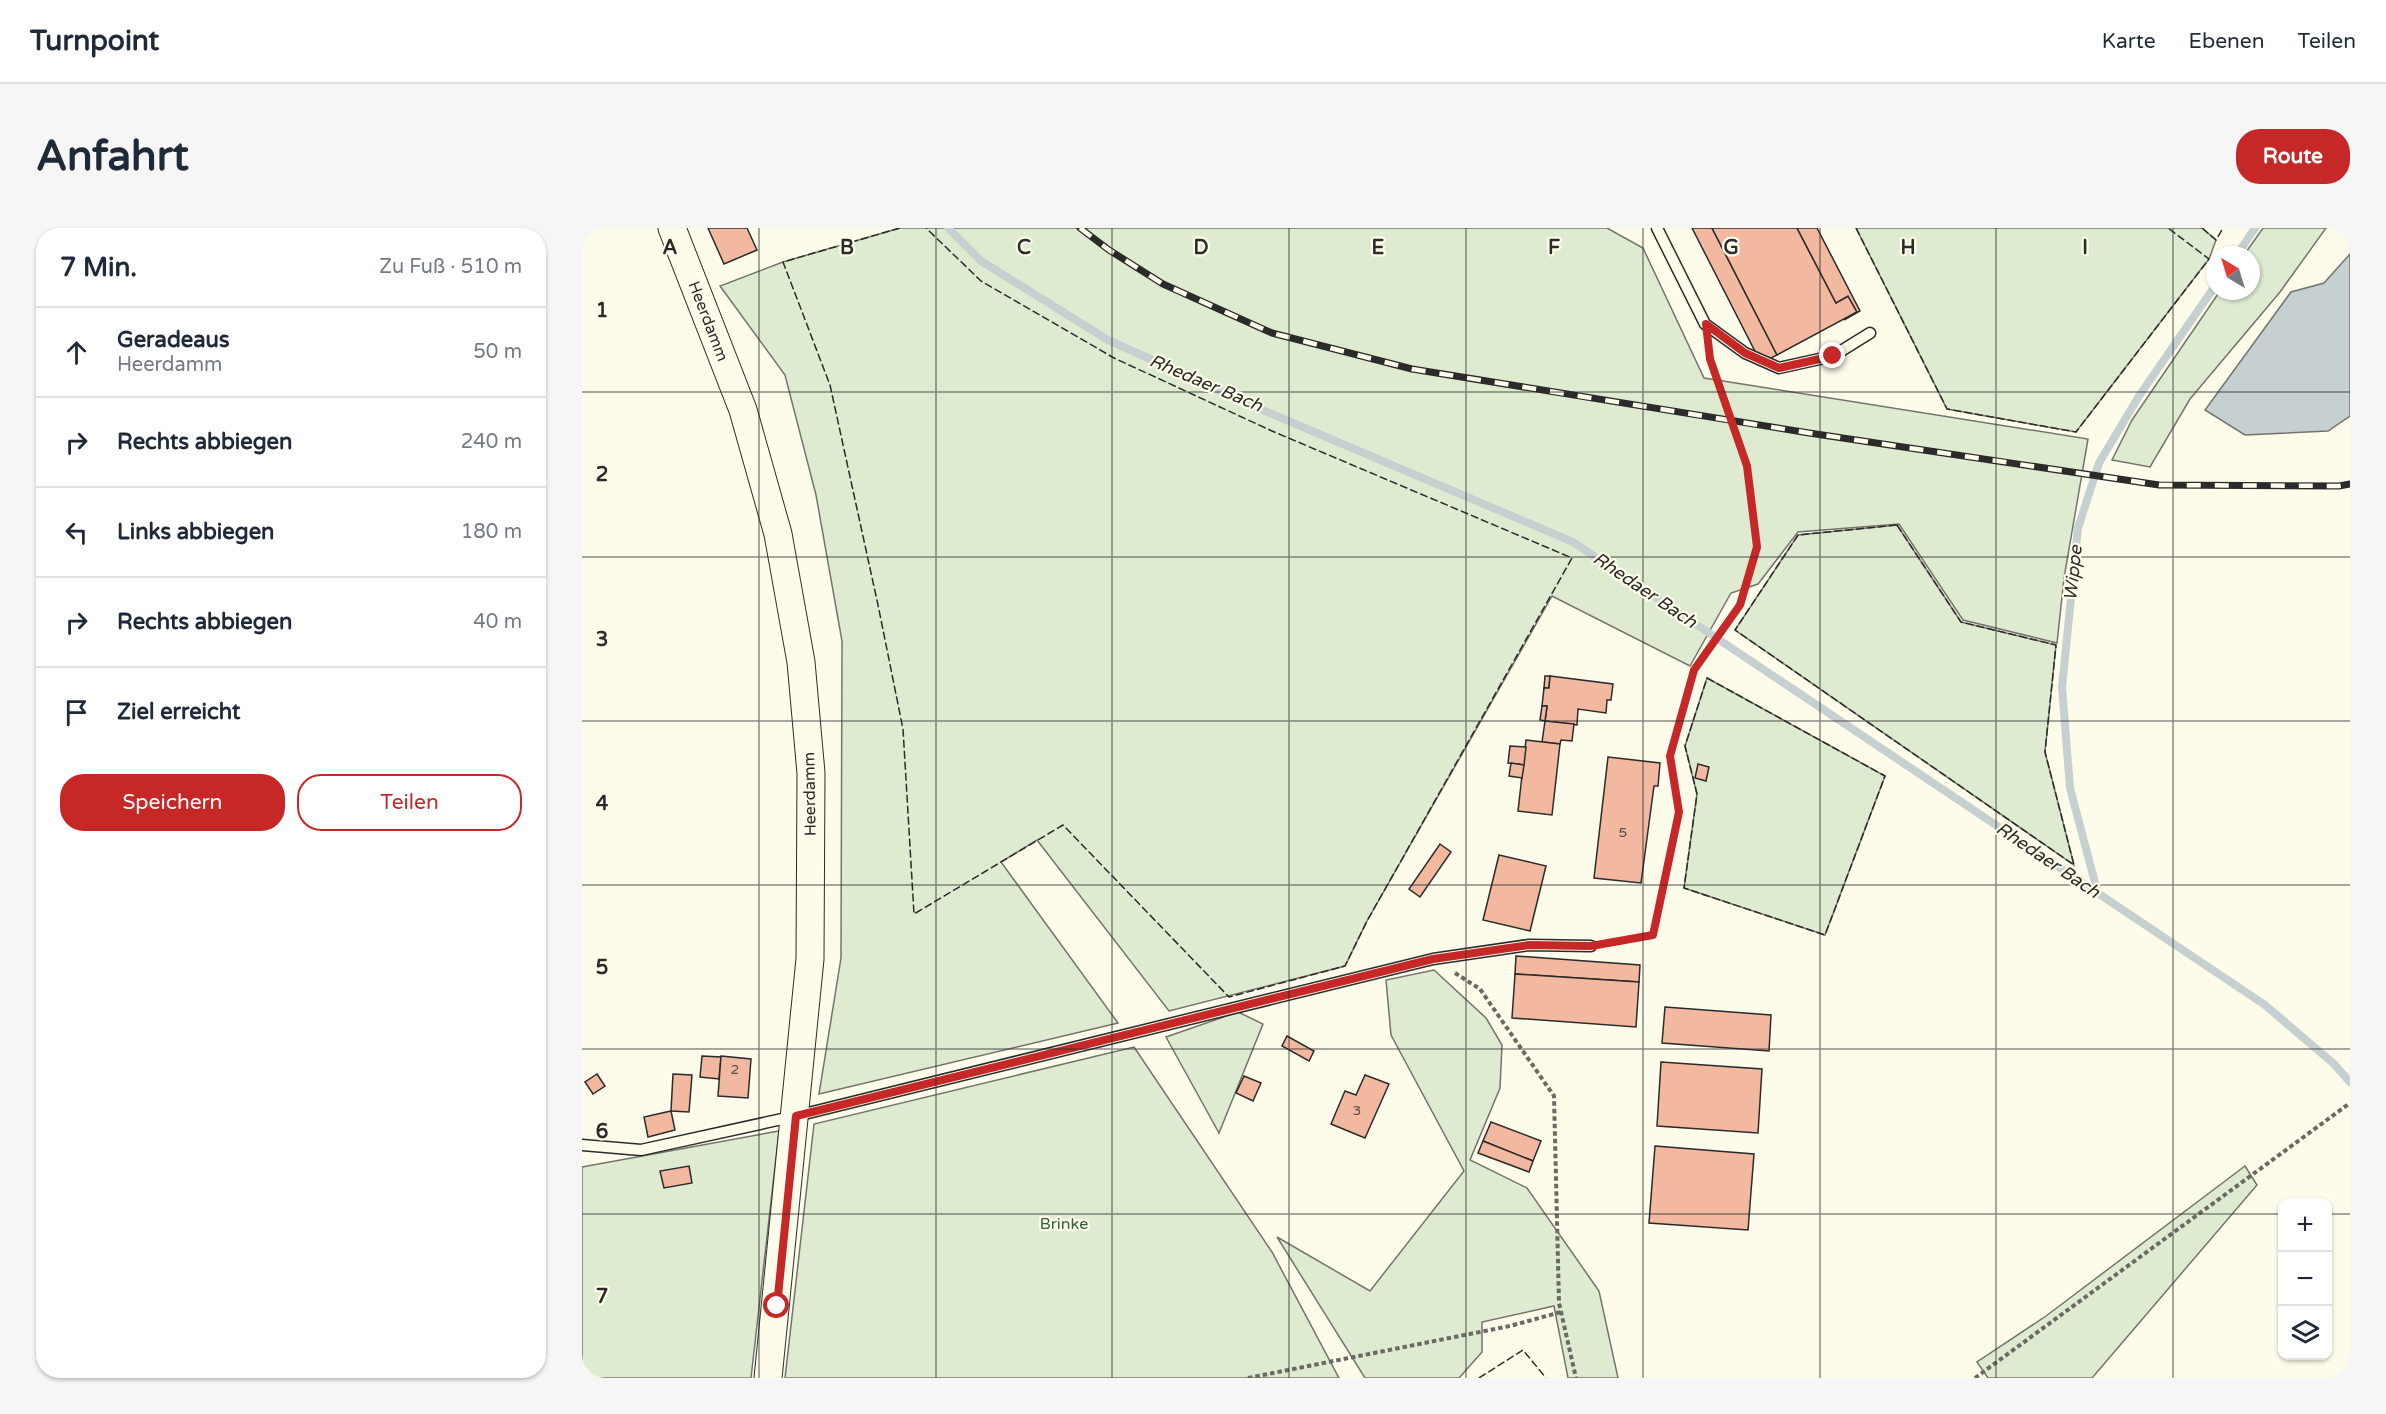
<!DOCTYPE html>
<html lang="de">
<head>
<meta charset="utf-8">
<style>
  body { margin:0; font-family:"Varela Round",sans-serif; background:#f6f6f7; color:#1f2937 }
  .controls { position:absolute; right:18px; bottom:18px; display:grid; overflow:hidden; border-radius:12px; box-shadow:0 2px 4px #0004 }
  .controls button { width:54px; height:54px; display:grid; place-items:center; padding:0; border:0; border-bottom:2px solid #e0e1e3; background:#fff; color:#1f2937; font:30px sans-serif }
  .compass { position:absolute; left:1624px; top:18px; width:54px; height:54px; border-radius:50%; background:#fff; box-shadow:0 2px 4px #0004; rotate:322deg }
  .stop { position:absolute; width:18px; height:18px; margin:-14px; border:4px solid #c62828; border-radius:50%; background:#fff }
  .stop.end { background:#c62828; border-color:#fff; box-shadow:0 2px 6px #0008 }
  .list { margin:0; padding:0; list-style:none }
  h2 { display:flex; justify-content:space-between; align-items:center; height:78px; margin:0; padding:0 24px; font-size:26px }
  h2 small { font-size:20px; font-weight:400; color:#747a83 }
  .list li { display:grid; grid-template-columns:39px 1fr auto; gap:18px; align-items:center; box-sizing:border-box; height:90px; padding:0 24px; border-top:2px solid #e0e1e3 }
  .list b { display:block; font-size:22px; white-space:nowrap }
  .list p { margin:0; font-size:20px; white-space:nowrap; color:#747a83 }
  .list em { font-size:20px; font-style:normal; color:#747a83 }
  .actions { display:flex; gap:12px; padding:18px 24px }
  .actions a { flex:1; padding:14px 0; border:2px solid #c62828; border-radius:24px; text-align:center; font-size:21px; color:#c62828 }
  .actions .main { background:#c62828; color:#fff }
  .icon { flex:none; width:33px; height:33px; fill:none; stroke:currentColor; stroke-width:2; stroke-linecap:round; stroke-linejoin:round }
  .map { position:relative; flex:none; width:1768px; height:1150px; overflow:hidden; border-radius:24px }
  header { display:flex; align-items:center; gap:36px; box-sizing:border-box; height:84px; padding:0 30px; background:#fff; border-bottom:2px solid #e0e1e3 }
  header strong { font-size:28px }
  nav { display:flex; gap:33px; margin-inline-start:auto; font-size:21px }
  .intro { display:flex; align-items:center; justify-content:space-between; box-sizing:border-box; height:144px; padding:0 36px }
  h1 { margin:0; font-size:42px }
  .button { padding:15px 27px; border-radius:24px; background:#c62828; color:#fff; font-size:21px; font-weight:700 }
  main { display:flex; gap:36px; padding:0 36px }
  aside { flex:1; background:#fff; border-radius:24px; box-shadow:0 2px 4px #0004 }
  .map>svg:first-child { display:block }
  .green { fill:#deebd1; stroke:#74746e; stroke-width:1.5 }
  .water { fill:#c7d0d0; stroke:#74746e; stroke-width:1.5 }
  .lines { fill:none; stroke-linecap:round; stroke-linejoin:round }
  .stream { stroke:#c7d0d0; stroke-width:8 }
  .building { fill:#f2b8a0; stroke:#2b2b2b; stroke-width:1.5 }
  .service-casing { stroke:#2b2b2b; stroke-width:13 }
  .tertiary-casing { stroke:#2b2b2b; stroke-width:29 }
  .path { stroke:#6a6964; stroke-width:4; stroke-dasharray:4.5 3; stroke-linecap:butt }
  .service { stroke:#fdfbea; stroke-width:10 }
  .tertiary { stroke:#fdfbea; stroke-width:27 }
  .rail-casing { stroke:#2b2b2b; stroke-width:7 }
  .rail { stroke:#fdfbea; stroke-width:4.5; stroke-dasharray:14; stroke-linecap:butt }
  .fence { stroke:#2b2b2b; stroke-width:1.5; stroke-dasharray:8 3; stroke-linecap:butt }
  .route { stroke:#c62828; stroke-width:8 }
  .grid { fill:none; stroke:#2b2b2b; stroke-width:1.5; stroke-opacity:0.55 }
  .labels { text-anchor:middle; stroke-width:4.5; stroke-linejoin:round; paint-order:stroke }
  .number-label { font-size:14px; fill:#5d4e48 }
  .street-label { font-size:16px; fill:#2b2b2b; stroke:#fdfbea }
  .park-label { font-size:16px; fill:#34623c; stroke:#fdfbea }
  .water-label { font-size:18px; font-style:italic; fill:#2b2b2b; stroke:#fdfbea }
  .grid-label { font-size:20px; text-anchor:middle; font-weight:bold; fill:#2b2b2b; stroke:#fdfbea; stroke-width:4.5; stroke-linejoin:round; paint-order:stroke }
</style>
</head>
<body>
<header>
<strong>Turnpoint</strong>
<nav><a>Karte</a><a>Ebenen</a><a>Teilen</a></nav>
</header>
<div class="intro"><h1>Anfahrt</h1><a class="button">Route</a></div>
<main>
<aside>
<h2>7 Min.<small>Zu Fuß · 510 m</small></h2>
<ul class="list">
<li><svg class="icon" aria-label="ahead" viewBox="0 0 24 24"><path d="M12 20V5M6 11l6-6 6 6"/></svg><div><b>Geradeaus</b><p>Heerdamm</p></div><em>50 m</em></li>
<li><svg class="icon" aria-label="right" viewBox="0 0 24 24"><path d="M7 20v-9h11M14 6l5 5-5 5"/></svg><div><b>Rechts abbiegen</b></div><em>240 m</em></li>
<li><svg class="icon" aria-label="left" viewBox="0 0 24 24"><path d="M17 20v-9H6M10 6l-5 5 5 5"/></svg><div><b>Links abbiegen</b></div><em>180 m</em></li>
<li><svg class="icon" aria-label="right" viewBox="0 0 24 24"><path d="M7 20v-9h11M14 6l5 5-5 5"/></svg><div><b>Rechts abbiegen</b></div><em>40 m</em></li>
<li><svg class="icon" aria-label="arrive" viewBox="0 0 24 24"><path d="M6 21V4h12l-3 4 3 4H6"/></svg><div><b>Ziel erreicht</b></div></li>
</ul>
<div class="actions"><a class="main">Speichern</a><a>Teilen</a></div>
</aside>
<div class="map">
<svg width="1768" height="1150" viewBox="0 0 1768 1150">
  <rect width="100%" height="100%" fill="#fdfbea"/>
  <g class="green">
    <path d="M 318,0 L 1025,0 L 1061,20 L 1122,150 L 1506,211 L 1482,350 L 1475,415 L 1381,392 L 1317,296 L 1216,304 L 1176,356 L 1149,365 L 1108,438 L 970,368 L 785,693 L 763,738 L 587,783 L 455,612 L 419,634 L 536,795 L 237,866 L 259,730 L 260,413 L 234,267 L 203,147 L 138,58 L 201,34 Z"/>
    <path d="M 1274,0 L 1620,0 L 1634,12 L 1627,31 L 1494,204 L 1365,181 Z"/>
    <path d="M 1681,0 L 1744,0 L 1698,64 L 1608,171 L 1568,239 L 1530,232 L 1550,192 L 1638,63 L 1669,63 L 1669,27 L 1662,27 Z"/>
    <path d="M 1315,297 L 1379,394 L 1474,417 L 1463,524 L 1492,637 L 1153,402 L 1216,307 Z"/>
    <path d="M 1125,450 L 1303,548 L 1243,707 L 1102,660 L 1115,566 L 1103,518 Z"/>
    <path d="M 852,742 L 904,790 L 920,817 L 918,860 L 888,932 L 945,960 L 1017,1063 L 1036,1150 L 986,1150 L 972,1078 L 900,1094 L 900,1124 L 877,1150 L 783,1150 L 695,1009 L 788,1063 L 882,943 L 809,807 L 804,752 Z"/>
    <path d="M 656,784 L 681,796 L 637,905 L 584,809 Z"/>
    <path d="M 552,819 L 690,1024 L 757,1150 L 203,1150 L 232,896 Z"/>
    <path d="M 197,903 L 169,1150 L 0,1150 L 0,939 Z"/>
    <path d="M 1663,938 L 1675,957 L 1510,1150 L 1406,1150 L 1395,1134 L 1464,1088 Z"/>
  </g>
  <path class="water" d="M 1768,26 L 1768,188 L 1746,203 L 1663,207 L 1623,182 L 1709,64 L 1742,55 Z"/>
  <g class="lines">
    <g class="stream">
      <path d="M 366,0 L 399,33 L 526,112 L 683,183 L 991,314 L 1683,777 L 1751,835 L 1768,854"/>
      <path d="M 1655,27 L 1673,0"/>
      <path d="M 1516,666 L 1488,560 L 1480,459 L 1496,300 L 1517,235 L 1557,168 L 1633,58"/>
    </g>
  </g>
  <g class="building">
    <path d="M 126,0 L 165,0 L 175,22 L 142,36 Z"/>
    <path d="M 1110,0 L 1130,0 L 1195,127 L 1179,135 Z"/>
    <path d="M 1130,0 L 1215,0 L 1254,75 L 1266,68 L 1275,84 L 1195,127 Z"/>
    <path d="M 1215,0 L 1235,0 L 1278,83 L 1262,92 L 1275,84 L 1266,68 L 1254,75 Z"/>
    <path d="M 963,448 L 968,448 L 967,460 L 962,460 Z"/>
    <path d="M 968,448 L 1031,456 L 1029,472 L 1025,472 L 1024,485 L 996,481 L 995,497 L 963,493 L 965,478 L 960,478 L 962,460 L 967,460 Z"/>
    <path d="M 960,478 L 965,478 L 963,493 L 958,492 Z"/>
    <path d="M 963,493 L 992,496 L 990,513 L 979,512 L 978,516 L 960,514 Z"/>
    <path d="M 944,512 L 978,516 L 970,587 L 936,583 Z"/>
    <path d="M 928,518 L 944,519 L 942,537 L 926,535 Z"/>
    <path d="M 1026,529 L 1078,535 L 1076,558 L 1072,558 L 1059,655 L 1012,650 Z"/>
    <path d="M 929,535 L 942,537 L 940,550 L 927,548 Z"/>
    <path d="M 1116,536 L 1127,539 L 1124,553 L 1113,550 Z"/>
    <path d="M 858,616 L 869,624 L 838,669 L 827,661 Z"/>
    <path d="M 917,627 L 964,638 L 948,703 L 901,692 Z"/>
    <path d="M 934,728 L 1058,737 L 1057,754 L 933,746 Z"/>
    <path d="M 933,746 L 1057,754 L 1054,799 L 930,790 Z"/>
    <path d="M 1083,779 L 1189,787 L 1187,823 L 1080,815 Z"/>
    <path d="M 705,808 L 732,823 L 727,833 L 700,818 Z"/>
    <path d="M 120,828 L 139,829 L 137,851 L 118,849 Z"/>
    <path d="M 139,828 L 169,831 L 166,870 L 136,868 Z"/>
    <path d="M 1079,834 L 1180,841 L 1176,905 L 1075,898 Z"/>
    <path d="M 15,846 L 23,858 L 11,866 L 3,854 Z"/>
    <path d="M 91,846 L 110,847 L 107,884 L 89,883 Z"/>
    <path d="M 783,847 L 807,856 L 783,910 L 749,896 L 763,863 L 774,867 Z"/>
    <path d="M 662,848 L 679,855 L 671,873 L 654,865 Z"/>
    <path d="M 89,883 L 93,902 L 66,909 L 62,889 Z"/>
    <path d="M 909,894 L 959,913 L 951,933 L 901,913 Z"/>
    <path d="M 901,913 L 951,933 L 947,944 L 896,925 Z"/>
    <path d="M 1073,918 L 1172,926 L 1166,1002 L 1067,995 Z"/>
    <path d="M 107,938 L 110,955 L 82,960 L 78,943 Z"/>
  </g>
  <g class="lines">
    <defs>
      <g id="service">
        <path d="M 1075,0 L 1123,96 L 1163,125 L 1197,140 L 1251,128 L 1288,105"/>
        <path d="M 0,917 L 59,922 L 214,888 L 851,731 L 947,717 L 1009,718"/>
      </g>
      <path id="tertiary" d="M 90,0 L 161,182 L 196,306 L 219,434 L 229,545 L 228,731 L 186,1150"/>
    </defs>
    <use href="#service" class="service-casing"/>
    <use href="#tertiary" class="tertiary-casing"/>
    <g class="path">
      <path d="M 1024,716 L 1071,707 L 1097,583 L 1088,528 L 1112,442 L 1158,377 L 1175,319 L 1165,239 L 1128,131 L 1126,121"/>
      <path d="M 873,745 L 898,761 L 972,868 L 977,1075 L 994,1150"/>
      <path d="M 666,1150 L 928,1098 L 979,1084"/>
      <path d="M 1393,1150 L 1768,875"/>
    </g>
    <use href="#service" class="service"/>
    <use href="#tertiary" class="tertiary"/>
    <defs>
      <path id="rail" d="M 498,0 L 527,22 L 581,56 L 690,105 L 830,141 L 1227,205 L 1577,257 L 1757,258 L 1768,256"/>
    </defs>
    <use href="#rail" class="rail-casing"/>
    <use href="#rail" class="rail"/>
    <g class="fence">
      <path d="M 318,0 L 201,34 L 248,157 L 296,377 L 321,501 L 332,686 L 481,597 L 647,769 L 763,738 L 785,693 L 990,330 L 690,203 L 532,130 L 399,53 L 344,0"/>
      <path d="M 1274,0 L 1365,181 L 1494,204 L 1627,31 L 1586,0"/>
      <path d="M 1620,0 L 1634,12 L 1641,0"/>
      <path d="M 1315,297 L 1379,394 L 1474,417 L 1463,524 L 1492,637 L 1153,402 L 1216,307 Z"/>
      <path d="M 1125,450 L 1303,548 L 1243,707 L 1102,660 L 1115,566 L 1103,518 Z"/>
      <path d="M 897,1150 L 941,1122 L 964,1150"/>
    </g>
  </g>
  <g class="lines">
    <path class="route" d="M 195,1078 L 214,888 L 851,731 L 947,717 L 1009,718 L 1071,707 L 1097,584 L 1088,528 L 1112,442 L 1158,377 L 1175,319 L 1165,238 L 1128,131 L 1124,96 L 1163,125 L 1197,140 L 1251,128"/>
  </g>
  <path class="grid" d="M 177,0 L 177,1150M 354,0 L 354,1150M 530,0 L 530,1150M 707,0 L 707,1150M 884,0 L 884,1150M 1061,0 L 1061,1150M 1238,0 L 1238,1150M 1414,0 L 1414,1150M 1591,0 L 1591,1150M 0,164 L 1768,164M 0,329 L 1768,329M 0,493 L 1768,493M 0,657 L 1768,657M 0,821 L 1768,821M 0,986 L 1700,986M 1746,986 L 1768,986"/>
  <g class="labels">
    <g class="number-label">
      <text x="1041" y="609">5</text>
      <text x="153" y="846">2</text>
      <text x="775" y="887">3</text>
    </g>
    <g class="street-label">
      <text transform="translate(127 93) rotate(69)" y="6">Heerdamm</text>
      <text transform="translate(227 566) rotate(-91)" y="6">Heerdamm</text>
    </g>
    <g class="park-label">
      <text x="482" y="1001">Brinke</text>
    </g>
    <g class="water-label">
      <text transform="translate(624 155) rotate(23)" y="6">Rhedaer Bach</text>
      <text transform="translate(1491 345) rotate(-84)" y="6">Wippe</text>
      <text transform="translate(1063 362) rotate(34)" y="6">Rhedaer Bach</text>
      <text transform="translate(1466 632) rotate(34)" y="6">Rhedaer Bach</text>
    </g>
  </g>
  <g class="grid-label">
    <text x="88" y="26">A</text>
    <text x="265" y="26">B</text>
    <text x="442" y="26">C</text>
    <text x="619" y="26">D</text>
    <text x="796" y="26">E</text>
    <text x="972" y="26">F</text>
    <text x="1149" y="26">G</text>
    <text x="1326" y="26">H</text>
    <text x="1503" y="26">I</text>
    <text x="20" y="89">1</text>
    <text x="20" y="253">2</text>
    <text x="20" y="418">3</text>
    <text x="20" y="582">4</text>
    <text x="20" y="746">5</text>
    <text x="20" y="910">6</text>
    <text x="20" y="1075">7</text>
  </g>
</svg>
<div class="controls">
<button>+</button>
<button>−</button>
<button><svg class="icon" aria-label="layers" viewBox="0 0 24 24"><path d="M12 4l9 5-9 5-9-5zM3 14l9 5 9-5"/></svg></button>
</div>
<svg class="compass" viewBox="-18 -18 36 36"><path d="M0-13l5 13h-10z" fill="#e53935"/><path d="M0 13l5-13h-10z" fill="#747a83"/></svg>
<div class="stop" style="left:195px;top:1078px"></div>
<div class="stop end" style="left:1251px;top:128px"></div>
</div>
</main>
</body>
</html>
